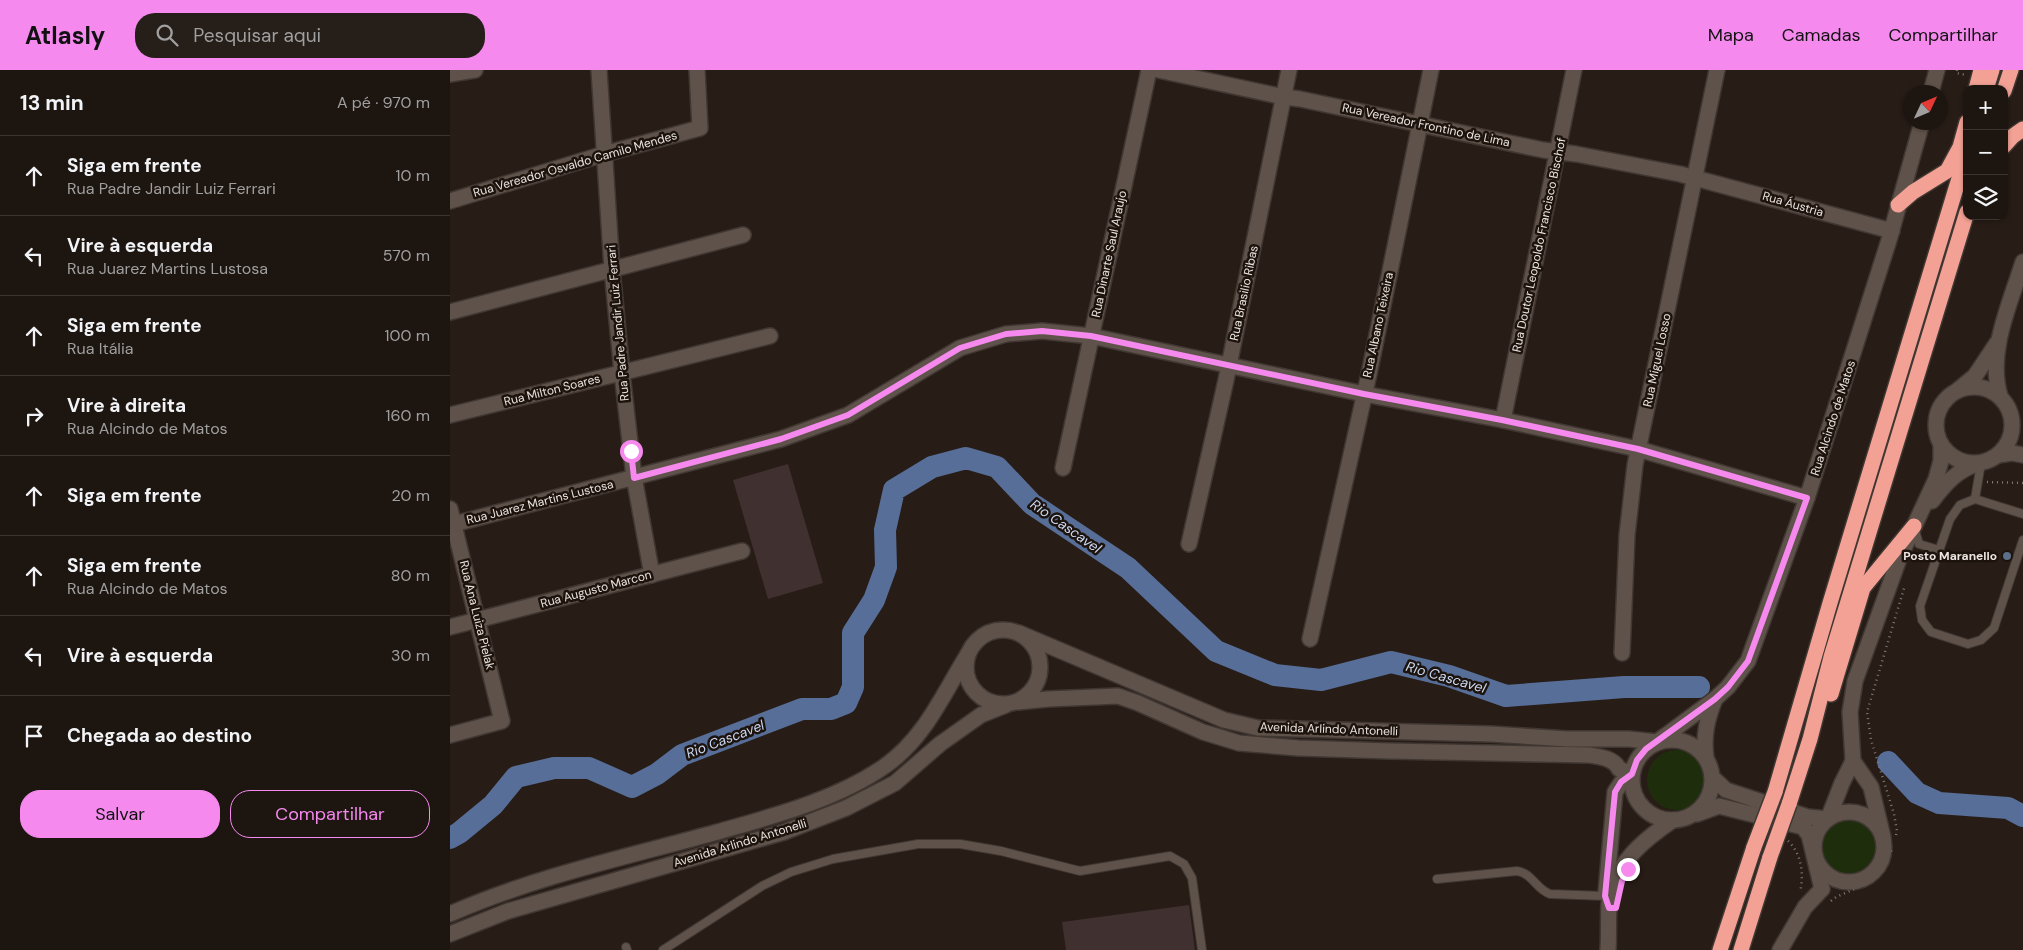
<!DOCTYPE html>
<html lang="pt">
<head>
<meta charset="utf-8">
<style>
  body { margin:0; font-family:"DM Sans",sans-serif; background:#251e19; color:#f1f3f6 }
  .controls { position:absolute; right:15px; top:15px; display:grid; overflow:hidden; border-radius:10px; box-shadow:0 1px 4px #0004 }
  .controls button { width:45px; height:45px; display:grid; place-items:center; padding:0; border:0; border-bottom:1px solid #3b3430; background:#1d1510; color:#f1f3f6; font:25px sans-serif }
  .compass { position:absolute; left:1453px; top:15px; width:45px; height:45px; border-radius:50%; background:#1d1510; box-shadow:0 1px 4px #0004; rotate:46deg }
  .stop { position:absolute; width:15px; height:15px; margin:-11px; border:4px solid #f589ee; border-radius:50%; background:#fff }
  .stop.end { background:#f589ee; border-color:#fff; box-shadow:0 1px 5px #0008 }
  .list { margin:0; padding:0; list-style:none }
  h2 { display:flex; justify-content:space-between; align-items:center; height:65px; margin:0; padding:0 20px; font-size:21px }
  h2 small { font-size:16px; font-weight:400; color:#a09f9f }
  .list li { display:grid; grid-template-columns:32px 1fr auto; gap:15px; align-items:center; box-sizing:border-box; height:80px; padding:0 20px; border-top:1px solid #3b3430 }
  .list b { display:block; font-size:19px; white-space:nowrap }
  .list p { margin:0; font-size:16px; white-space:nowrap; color:#a09f9f }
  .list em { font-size:16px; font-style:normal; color:#a09f9f }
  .actions { display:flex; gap:10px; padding:15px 20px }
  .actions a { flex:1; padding:11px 0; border:1px solid #f589ee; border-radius:20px; text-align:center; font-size:18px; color:#f589ee }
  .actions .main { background:#f589ee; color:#111 }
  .icon { flex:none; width:28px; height:28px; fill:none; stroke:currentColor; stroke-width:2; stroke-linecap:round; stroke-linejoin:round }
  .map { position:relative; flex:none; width:1573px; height:880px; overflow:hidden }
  header { display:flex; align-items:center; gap:30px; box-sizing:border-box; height:70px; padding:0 25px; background:#f589ee; color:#111 }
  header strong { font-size:24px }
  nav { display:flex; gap:28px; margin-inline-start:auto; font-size:18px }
  .search { width:350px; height:45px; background:#251e19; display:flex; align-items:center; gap:12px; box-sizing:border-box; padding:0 18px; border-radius:20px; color:#a09f9f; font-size:19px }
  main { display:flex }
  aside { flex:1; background:#1d1510 }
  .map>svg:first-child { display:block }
  .green { fill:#1e2e0c }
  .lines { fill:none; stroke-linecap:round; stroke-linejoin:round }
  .river { stroke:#576e98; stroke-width:22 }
  .building { fill:#403130 }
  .lane-casing { stroke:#403733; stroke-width:10 }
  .street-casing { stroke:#403733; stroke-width:18 }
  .secondary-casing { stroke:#403733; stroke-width:18 }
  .highway-casing { stroke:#403733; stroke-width:18 }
  .path { stroke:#827873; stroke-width:2.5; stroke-dasharray:1 4; stroke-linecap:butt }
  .lane { stroke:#5f524a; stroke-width:8 }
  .street { stroke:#5f524a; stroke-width:15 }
  .secondary { stroke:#5f524a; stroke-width:15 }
  .highway { stroke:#f2a194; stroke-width:15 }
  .highway-bridge-casing { stroke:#403733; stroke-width:18; stroke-linecap:butt }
  .highway-bridge { stroke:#f2a194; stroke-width:15 }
  .route { stroke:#f589ee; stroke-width:6 }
  .service-dot { fill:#5c6f8a; stroke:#1d130d; stroke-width:2 }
  .labels { text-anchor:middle; stroke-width:5; stroke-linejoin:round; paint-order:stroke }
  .street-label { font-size:12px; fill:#ebe3df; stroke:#1d130d }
  .poi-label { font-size:12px; font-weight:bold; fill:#ebe3df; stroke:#1d130d; text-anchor:end }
  .water-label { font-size:14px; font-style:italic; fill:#c9d8f3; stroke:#1d130d }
</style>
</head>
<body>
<header>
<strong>Atlasly</strong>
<div class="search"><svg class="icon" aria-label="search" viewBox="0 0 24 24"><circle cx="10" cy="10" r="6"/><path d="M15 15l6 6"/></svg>Pesquisar aqui</div>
<nav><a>Mapa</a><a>Camadas</a><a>Compartilhar</a></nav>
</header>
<main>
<aside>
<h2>13 min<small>A pé · 970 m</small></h2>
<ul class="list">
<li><svg class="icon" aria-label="ahead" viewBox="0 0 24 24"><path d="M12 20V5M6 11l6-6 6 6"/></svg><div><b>Siga em frente</b><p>Rua Padre Jandir Luiz Ferrari</p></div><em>10 m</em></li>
<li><svg class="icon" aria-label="left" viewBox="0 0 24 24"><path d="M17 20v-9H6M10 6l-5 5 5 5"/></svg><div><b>Vire à esquerda</b><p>Rua Juarez Martins Lustosa</p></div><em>570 m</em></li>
<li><svg class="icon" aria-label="ahead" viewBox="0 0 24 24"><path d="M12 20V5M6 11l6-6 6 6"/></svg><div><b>Siga em frente</b><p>Rua Itália</p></div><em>100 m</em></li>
<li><svg class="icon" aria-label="right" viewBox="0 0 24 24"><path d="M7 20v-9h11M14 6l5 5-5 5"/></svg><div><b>Vire à direita</b><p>Rua Alcindo de Matos</p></div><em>160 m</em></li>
<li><svg class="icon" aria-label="ahead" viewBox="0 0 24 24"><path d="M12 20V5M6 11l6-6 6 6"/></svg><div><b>Siga em frente</b></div><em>20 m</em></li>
<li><svg class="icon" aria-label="ahead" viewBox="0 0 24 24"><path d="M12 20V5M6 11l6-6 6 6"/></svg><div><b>Siga em frente</b><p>Rua Alcindo de Matos</p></div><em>80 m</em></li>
<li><svg class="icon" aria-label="left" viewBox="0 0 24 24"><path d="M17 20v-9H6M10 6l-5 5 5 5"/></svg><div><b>Vire à esquerda</b></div><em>30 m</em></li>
<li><svg class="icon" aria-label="arrive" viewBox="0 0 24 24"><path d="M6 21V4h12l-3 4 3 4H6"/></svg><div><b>Chegada ao destino</b></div></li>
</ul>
<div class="actions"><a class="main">Salvar</a><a>Compartilhar</a></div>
</aside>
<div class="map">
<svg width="1573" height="880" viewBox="0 0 1573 880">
  <rect width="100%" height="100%" fill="#271c16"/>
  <g class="green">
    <circle cx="1227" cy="710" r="30"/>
    <circle cx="1399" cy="777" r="29"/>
  </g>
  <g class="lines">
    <g class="river">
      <path d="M 1438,692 L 1467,723 L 1489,733 L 1558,738 L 1573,746"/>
      <path d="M 0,768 L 9,763 L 43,735 L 66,707 L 104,698 L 139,698 L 182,717 L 207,704 L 232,685 L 352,639 L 381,639 L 396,633 L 403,617 L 403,563 L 424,530 L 436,497 L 435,460 L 444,420 L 482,397 L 516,388 L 547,397 L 582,434 L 678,498 L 766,581 L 825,605 L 871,610 L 941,592 L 999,606 L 1056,626 L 1174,617 L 1249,617"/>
    </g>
  </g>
  <g class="building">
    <path d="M 338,394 L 373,513 L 318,529 L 283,410 Z"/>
    <path d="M 739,835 L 745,880 L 616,880 L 612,852 Z"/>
  </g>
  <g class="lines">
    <defs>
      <g id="lane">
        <path d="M 1531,393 L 1525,429 L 1573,444"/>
        <path d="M 1525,429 L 1510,435 L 1500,449 L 1470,536 L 1472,550 L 1481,562 L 1518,574 L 1531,570 L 1544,558 L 1573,470"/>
        <path d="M 1464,457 L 1469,474 L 1489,480"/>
        <path d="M 987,809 L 1067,801 C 1082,803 1086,819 1100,824 L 1155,826"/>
        <path d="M 176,877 L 177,880"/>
        <path d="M 213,880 L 312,816 L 341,802 L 383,789 L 468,774 L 510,774 L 551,781 L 630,801 L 720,786 L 734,794 L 742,808 L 752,880"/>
      </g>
      <g id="street">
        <path d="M 149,0 L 162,199 L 172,303 L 184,407 L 202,505"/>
        <path d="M 708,0 L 834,27 L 850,29 L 1093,80 L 1126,84 L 1230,104 L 1442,161"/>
        <path d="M 0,4 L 25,0"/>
        <path d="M 0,131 L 154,84 L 250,58 L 247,0"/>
        <path d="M 0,242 L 293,165"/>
        <path d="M 0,345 L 320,266"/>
        <path d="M 1053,350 L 1124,0"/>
        <path d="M 613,398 L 699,0"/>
        <path d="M 0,439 L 52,651 L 0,665"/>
        <path d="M 739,474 L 776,310 L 839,0"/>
        <path d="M 0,557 L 292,481"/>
        <path d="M 860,569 L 919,304 L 981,0"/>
        <path d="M 1172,583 L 1177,465 L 1185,395 L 1267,0"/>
      </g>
      <g id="secondary">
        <path d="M 1481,22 L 1487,0"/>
        <circle cx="1524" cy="355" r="38"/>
        <path d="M 1508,320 L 1525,306 L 1547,273"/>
        <path d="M 1550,326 C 1537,282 1560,234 1573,192"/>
        <path d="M 1548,385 L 1562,383 L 1573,385"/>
        <path d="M 1482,431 C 1495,414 1507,400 1527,394"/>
        <path d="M 0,455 L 331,369 L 398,345 L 510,278 L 556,264 L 592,261 L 641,266 L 914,324 L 1053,350 L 1188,379 L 1357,428"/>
        <circle cx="553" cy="597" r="37"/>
        <path d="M 569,563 L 774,650 L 808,658 L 1041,664 L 1118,669 L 1179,669 L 1207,672 L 1265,629 L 1278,617 L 1298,591 L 1357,428 L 1439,170 L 1472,52"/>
        <path d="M 568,632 L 598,629 L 668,626 L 688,633 L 753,662 L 789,673 L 848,678 L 940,681 L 1139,685 C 1150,687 1164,688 1169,699 L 1182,704"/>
        <circle cx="1222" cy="710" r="40"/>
        <path d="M 1256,687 C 1253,666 1257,649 1265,629"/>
        <path d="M 1263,708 L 1276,720 L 1358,747 L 1378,749"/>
        <circle cx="1399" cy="777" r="35"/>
        <path d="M 1247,744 L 1269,736 L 1353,757 L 1359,765 L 1372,819"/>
        <path d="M 1378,749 L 1392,713 L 1403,691"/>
        <path d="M 1433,767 L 1421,717 L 1403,691 L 1400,642 L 1405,611 L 1449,489 L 1486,409 L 1491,391 L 1491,374"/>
        <path d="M 1156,822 L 1165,722 L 1171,713 L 1182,704"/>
        <path d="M 0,844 C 84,807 175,787 264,763 C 320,747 387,730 435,696 C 475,668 493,624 518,584"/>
        <path d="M 0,864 L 58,841 L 334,762 L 396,738 L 445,713 L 490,674 L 531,645 L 556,635"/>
        <path d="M 1158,880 C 1159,865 1158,849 1159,834 C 1164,794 1192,771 1223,750"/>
        <path d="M 1330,880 L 1355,837 L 1372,819"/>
      </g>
      <g id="highway">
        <path d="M 1526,19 L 1531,0"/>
        <path d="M 1536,19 L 1542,0"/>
        <path d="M 1554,21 L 1561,0"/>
        <path d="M 1554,76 L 1563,66 L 1573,59"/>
        <path d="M 1448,135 L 1463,122 L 1497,101 L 1510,77 L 1517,52"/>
        <path d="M 1381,624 L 1413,518 L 1464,456"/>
        <path d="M 1325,722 L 1380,533 L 1517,82"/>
        <path d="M 1339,734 L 1360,669 L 1381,587 L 1517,142"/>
        <path d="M 1270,880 L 1304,777"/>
        <path d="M 1291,880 L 1320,787"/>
      </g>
    </defs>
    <use href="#lane" class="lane-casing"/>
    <use href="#street" class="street-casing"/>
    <use href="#secondary" class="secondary-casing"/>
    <use href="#highway" class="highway-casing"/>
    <g class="path">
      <path d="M 1507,0 L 1506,3 L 1516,5"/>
      <path d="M 1537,412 L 1573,413"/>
      <path d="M 1446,765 L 1447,761 L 1444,744 L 1421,670 L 1417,642 L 1455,515"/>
      <path d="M 1338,771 C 1352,784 1354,805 1350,822"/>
      <path d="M 1381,831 C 1389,824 1398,823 1406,818 C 1424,810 1435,794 1443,777"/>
    </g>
    <use href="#lane" class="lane"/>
    <use href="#street" class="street"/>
    <use href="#secondary" class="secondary"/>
    <use href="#highway" class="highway"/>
    <defs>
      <g id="highway-bridge">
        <path d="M 1304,777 L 1325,722"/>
        <path d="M 1320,787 L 1339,734"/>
      </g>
    </defs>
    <use href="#highway-bridge" class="highway-bridge-casing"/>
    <use href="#highway-bridge" class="highway-bridge"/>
  </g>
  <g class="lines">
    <path class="route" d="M 181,381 L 184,408 L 331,369 L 398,345 L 510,278 L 556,264 L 592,261 L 641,266 L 914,324 L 1052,350 L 1188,379 L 1357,428 L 1298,591 L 1278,617 L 1265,629 L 1196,679 L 1187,690 L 1182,704 L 1171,712 L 1165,722 L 1155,826 L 1159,838 L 1166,838 L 1172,811 L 1178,799"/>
  </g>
  <circle class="service-dot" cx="1557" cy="486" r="5"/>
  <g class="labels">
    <g class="street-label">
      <text transform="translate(976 55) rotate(12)" y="4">Rua Vereador Frontino de Lima</text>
      <text transform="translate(125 94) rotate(-16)" y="4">Rua Vereador Osvaldo Camilo Mendes</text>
      <text transform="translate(1343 134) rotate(16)" y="4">Rua Áustria</text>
      <text transform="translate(1089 175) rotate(-78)" y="4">Rua Doutor Leopoldo Francisco Bischof</text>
      <text transform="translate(659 184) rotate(-78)" y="4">Rua Dinarte Saul Araujo</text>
      <text transform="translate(794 223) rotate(-78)" y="4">Rua Brasilio Ribas</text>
      <text transform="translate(168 253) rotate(-95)" y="4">Rua Padre Jandir Luiz Ferrari</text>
      <text transform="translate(928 255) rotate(-78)" y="4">Rua Albano Teixeira</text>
      <text transform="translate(1207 290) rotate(-78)" y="4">Rua Miguel Losso</text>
      <text transform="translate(102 320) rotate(-14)" y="4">Rua Milton Soares</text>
      <text transform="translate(1383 348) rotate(-72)" y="4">Rua Alcindo de Matos</text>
      <text transform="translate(90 432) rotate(-14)" y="4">Rua Juarez Martins Lustosa</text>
      <text transform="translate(146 519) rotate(-15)" y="4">Rua Augusto Marcon</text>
      <text transform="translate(27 545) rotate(76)" y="4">Rua Ana Luiza Pielak</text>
      <text transform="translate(879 659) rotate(2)" y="4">Avenida Arlindo Antonelli</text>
      <text transform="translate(290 773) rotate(-17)" y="4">Avenida Arlindo Antonelli</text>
    </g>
    <g class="poi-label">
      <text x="1547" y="490">Posto Maranello</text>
    </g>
    <g class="water-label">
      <text transform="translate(616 456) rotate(35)" y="5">Rio Cascavel</text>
      <text transform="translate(996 607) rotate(16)" y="5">Rio Cascavel</text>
      <text transform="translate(275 669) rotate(-21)" y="5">Rio Cascavel</text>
    </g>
  </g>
</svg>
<div class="controls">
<button>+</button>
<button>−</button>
<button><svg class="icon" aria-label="layers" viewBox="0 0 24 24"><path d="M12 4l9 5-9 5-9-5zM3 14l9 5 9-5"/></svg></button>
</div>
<svg class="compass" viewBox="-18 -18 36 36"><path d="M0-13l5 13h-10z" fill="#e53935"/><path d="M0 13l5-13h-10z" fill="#a09f9f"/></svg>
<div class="stop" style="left:181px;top:381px"></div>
<div class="stop end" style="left:1178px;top:799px"></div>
</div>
</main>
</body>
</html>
